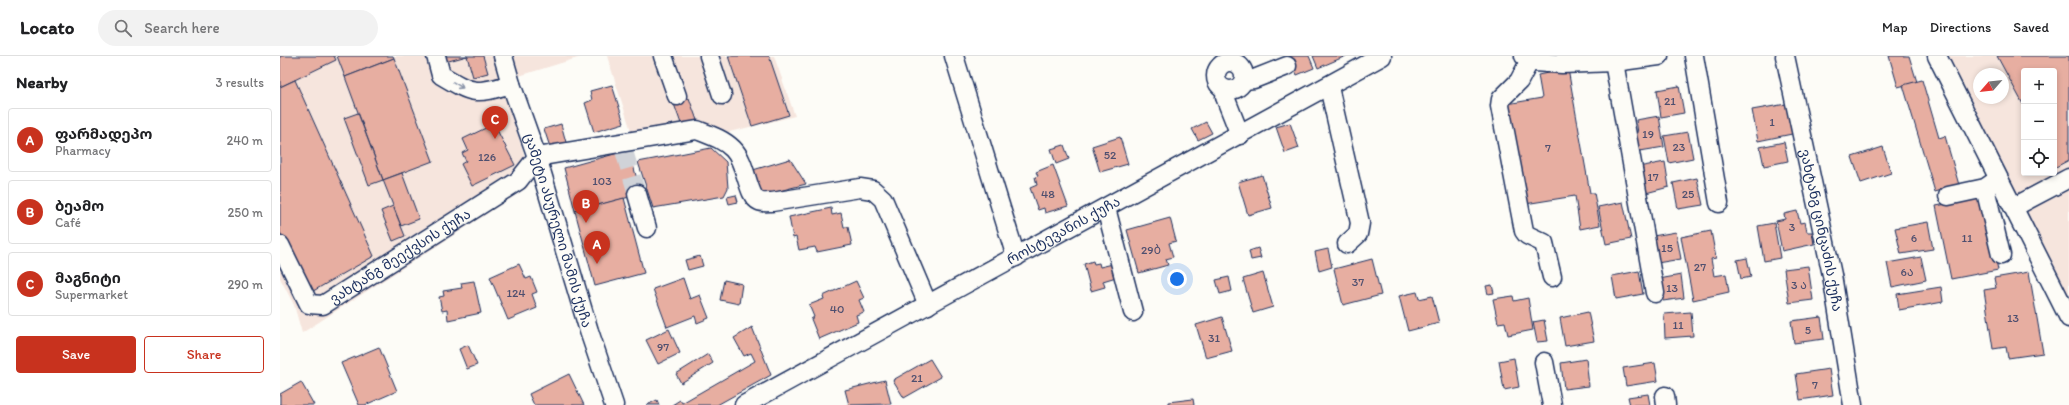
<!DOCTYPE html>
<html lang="en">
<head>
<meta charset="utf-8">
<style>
  body { margin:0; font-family:Itim,"Noto Sans Georgian",sans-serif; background:#f2f2f2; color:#202124 }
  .controls { position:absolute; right:12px; top:12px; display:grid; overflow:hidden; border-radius:4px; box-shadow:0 2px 6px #0003 }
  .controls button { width:36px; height:36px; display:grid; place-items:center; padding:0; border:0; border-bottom:1px solid #e0e0e0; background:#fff; color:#202124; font:20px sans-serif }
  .compass { position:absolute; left:1693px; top:12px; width:36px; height:36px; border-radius:50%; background:#fff; box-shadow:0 2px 6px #0003; rotate:242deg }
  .you { position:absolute; left:897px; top:223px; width:14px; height:14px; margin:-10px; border:3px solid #fff; border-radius:50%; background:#1a73e8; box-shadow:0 0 0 6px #1a73e833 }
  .badge { display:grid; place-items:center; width:26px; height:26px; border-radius:50%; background:#c8321e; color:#fff; font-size:13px; font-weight:700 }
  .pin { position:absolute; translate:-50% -33px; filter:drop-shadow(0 1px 2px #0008) }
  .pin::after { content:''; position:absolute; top:21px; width:14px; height:12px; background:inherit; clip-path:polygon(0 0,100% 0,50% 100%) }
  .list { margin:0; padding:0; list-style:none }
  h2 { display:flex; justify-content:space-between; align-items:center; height:52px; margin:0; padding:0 16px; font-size:17px }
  h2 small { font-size:13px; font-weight:400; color:#757577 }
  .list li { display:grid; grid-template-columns:26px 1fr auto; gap:12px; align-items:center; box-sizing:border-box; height:64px; margin:0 8px 8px; padding:0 8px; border:1px solid #e0e0e0; border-radius:4px }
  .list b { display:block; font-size:15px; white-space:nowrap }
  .list p { margin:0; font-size:13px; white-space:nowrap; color:#757577 }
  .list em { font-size:13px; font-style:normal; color:#757577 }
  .actions { display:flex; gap:8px; padding:12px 16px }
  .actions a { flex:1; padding:9px 0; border:1px solid #c8321e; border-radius:4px; text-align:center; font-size:14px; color:#c8321e }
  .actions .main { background:#c8321e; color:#fff }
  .icon { flex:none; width:22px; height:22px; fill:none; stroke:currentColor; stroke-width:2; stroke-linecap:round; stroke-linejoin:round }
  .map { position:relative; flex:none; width:1789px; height:349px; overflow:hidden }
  header { display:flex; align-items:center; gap:24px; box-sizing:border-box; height:56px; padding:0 20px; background:#fff; border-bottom:1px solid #e0e0e0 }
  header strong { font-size:19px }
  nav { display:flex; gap:22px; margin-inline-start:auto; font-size:14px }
  .search { width:280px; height:36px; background:#f2f2f2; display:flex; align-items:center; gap:10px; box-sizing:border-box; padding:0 14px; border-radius:22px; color:#757577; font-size:15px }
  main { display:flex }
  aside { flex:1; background:#fff }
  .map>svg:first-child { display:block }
  .built { fill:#f6e5dd; fill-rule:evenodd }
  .building { fill:#e7aea1; stroke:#1b2f5e }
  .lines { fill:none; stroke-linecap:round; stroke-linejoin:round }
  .minor-tunnel { stroke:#d0d3d8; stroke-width:18; stroke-dasharray:18 9; stroke-linecap:butt }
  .minor-casing { stroke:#1b2f5e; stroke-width:21 }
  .minor { stroke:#fdfcf7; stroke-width:18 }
  .oneway { stroke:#8c96aa }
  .labels { text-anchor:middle; stroke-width:3; stroke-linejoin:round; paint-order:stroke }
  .number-label { font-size:12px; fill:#4e4f6f }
  .street-label { font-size:14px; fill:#1b2f5e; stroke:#fdfcf7 }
</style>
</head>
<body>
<header>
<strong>Locato</strong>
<div class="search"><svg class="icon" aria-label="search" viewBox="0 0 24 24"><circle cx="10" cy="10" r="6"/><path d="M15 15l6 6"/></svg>Search here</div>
<nav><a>Map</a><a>Directions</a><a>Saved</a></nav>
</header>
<main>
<aside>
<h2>Nearby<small>3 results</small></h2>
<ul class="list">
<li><span class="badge">A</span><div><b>ფარმადეპო</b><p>Pharmacy</p></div><em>240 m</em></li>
<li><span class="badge">B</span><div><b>ბეამო</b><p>Café</p></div><em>250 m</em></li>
<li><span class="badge">C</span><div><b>მაგნიტი</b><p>Supermarket</p></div><em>290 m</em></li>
</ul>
<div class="actions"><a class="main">Save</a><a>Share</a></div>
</aside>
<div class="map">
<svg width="1789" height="349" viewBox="0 0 1789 349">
  <rect width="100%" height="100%" fill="#fdfcf7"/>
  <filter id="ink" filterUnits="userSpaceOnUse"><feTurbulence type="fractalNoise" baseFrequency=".025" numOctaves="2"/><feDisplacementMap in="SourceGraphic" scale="8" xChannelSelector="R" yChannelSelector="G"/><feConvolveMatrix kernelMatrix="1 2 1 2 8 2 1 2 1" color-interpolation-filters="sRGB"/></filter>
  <g filter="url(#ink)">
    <g class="built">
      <path d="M 0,0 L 214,0 L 246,105 L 248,131 L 22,277 L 14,249 L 0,222 Z"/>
      <path d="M 234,0 L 304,0 L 239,20 Z"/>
      <path d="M 327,0 L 494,0 L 515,60 L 437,79 L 433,70 L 353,81 Z"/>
      <path d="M 1658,0 L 1789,0 L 1789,260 ZM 1744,15 L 1774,15 L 1774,117 L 1744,117 ZM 1699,18 L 1723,18 L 1723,42 L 1699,42 Z"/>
    </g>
    <g class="building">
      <path d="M 0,0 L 54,0 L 56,4 L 0,31 Z"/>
      <path d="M 57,0 L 113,0 L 114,2 L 65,21 Z"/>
      <path d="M 163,0 L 203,0 L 208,17 L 193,21 L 187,0 L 165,6 Z"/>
      <path d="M 448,0 L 489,0 L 509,59 L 472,70 Z"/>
      <path d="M 1009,0 L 1029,0 L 1034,12 L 1017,19 Z"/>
      <path d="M 1033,0 L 1066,0 L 1038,12 Z"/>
      <path d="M 1609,0 L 1629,0 L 1637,26 L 1618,31 Z"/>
      <path d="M 1717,0 L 1789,0 L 1789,104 L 1774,112 L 1774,15 L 1744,15 L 1744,50 Z"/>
      <path d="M 114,2 L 153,105 L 103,124 L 65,21 Z"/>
      <path d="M 1288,13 L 1310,137 L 1314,137 L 1320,169 L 1300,173 L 1295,140 L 1245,148 L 1227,48 L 1262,42 L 1258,19 Z"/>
      <path d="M 15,24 L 94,200 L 28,238 L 0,176 L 0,31 Z"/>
      <path d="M 1642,24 L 1659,82 L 1665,80 L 1679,129 L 1655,136 L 1623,29 Z"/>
      <path d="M 332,29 L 344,67 L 314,76 L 305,47 L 312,44 L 310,35 Z"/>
      <path d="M 1399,30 L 1404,57 L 1381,61 L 1377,34 Z"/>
      <path d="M 409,42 L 418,67 L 403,73 L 394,48 Z"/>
      <path d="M 1506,48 L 1512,78 L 1478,85 L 1472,54 Z"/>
      <path d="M 78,57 L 103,124 L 89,129 L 64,62 Z"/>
      <path d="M 1379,60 L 1384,91 L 1354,96 L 1351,79 L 1358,77 L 1356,64 Z"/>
      <path d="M 926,66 L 932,77 L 918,84 L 912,73 Z"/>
      <path d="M 1010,67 L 1019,92 L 1005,97 L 996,71 Z"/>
      <path d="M 214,68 L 235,109 L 192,130 L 181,108 L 186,105 L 182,97 L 188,94 L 183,83 Z"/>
      <path d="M 281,68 L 287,90 L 271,94 L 264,73 Z"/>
      <path d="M 1408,76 L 1413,102 L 1389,107 L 1384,80 Z"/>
      <path d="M 840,81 L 848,108 L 820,116 L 812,90 Z"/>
      <path d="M 1504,86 L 1508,105 L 1484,110 L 1480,91 Z"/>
      <path d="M 784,89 L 789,103 L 776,108 L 771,93 Z"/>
      <path d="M 1603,91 L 1611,117 L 1581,127 L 1572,101 Z"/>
      <path d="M 431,92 L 446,106 L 448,132 L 444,140 L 373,152 L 358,106 Z"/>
      <path d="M 349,94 L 361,138 L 295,155 L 284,112 Z"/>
      <path d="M 510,103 L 526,128 L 480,140 L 473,114 Z"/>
      <path d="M 1385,106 L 1389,131 L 1362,138 L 1358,111 Z"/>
      <path d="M 773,109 L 788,150 L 765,157 L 764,152 L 758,154 L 750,132 L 757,129 L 755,121 L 758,120 L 756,116 Z"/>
      <path d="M 122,117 L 139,163 L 121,170 L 103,124 Z"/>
      <path d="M 982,119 L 992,152 L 968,159 L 958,126 Z"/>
      <path d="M 1417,122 L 1423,149 L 1398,153 L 1393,127 Z"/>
      <path d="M 456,139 L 458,146 L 449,148 L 447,141 Z"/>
      <path d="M 1703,141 L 1718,214 L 1671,223 L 1656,150 Z"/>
      <path d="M 344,142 L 364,217 L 315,230 L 295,155 Z"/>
      <path d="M 1343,146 L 1351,183 L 1326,188 L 1318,151 Z"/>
      <path d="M 113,150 L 125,180 L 113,185 L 101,155 Z"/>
      <path d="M 551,152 L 552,159 L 561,157 L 564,171 L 568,171 L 572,189 L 537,196 L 535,191 L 519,194 L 516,181 L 513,182 L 509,161 Z"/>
      <path d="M 1517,155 L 1520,167 L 1525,166 L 1527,176 L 1532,176 L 1534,188 L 1502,195 L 1496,165 L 1505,163 L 1504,158 Z"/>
      <path d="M 890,162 L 896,185 L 889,187 L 893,201 L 886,203 L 888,209 L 859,217 L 847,174 Z"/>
      <path d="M 1648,166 L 1653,193 L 1621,198 L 1615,172 Z"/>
      <path d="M 1494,167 L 1500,202 L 1484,205 L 1478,170 Z"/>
      <path d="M 1431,175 L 1436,202 L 1431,203 L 1434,220 L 1446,218 L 1449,236 L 1413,244 L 1401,181 Z"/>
      <path d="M 1396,176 L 1401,203 L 1377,207 L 1373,180 Z"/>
      <path d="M 978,192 L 981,202 L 971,204 L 969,195 Z"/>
      <path d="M 1048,193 L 1052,211 L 1039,215 L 1035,196 Z"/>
      <path d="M 420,200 L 423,210 L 408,214 L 405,204 Z"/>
      <path d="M 1641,201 L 1646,224 L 1612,231 L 1607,207 Z"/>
      <path d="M 1467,202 L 1471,221 L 1461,223 L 1457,204 Z"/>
      <path d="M 1092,203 L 1101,239 L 1063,249 L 1054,213 Z"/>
      <path d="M 813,205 L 814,208 L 819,207 L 820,211 L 833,208 L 836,221 L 823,225 L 825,231 L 811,235 L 804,208 Z"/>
      <path d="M 239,208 L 246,223 L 251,221 L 257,236 L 252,238 L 257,252 L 228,264 L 210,221 Z"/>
      <path d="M 1528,210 L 1533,244 L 1509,247 L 1504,213 Z"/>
      <path d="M 1359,215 L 1363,238 L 1336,243 L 1332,220 Z"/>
      <path d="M 1749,216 L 1763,297 L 1728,302 L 1726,291 L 1713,293 L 1704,234 L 1716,232 L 1714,222 Z"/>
      <path d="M 983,217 L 993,251 L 973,257 L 963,223 Z"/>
      <path d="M 1401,219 L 1404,242 L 1383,245 L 1379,223 Z"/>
      <path d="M 949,221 L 952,235 L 940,238 L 936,224 Z"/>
      <path d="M 403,222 L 410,243 L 420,239 L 429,262 L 417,267 L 415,260 L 387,271 L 373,233 Z"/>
      <path d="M 444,224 L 462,228 L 459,248 L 440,244 Z"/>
      <path d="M 194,225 L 201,257 L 168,264 L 167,254 L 162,255 L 159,241 L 164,240 L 163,235 L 182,232 L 181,227 Z"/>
      <path d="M 576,225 L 584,242 L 579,244 L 584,256 L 576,259 L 578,266 L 539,283 L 531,263 L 534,261 L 529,249 L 544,243 L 543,240 Z"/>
      <path d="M 1212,229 L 1214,237 L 1208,238 L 1206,230 Z"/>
      <path d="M 1661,231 L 1663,246 L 1619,254 L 1617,238 Z"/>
      <path d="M 1137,236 L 1139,243 L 1152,240 L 1159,267 L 1128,275 L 1119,240 Z"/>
      <path d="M 1233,240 L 1234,245 L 1248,242 L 1253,274 L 1228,279 L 1225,266 L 1218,267 L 1213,243 Z"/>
      <path d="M 1308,256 L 1314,285 L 1285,290 L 1280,262 Z"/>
      <path d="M 1411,256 L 1413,280 L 1385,282 L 1384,258 Z"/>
      <path d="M 942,261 L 952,295 L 926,302 L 916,269 Z"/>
      <path d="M 1541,261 L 1544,283 L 1514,287 L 1511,265 Z"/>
      <path d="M 1264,264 L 1268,285 L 1257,286 L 1253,266 Z"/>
      <path d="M 472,271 L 491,319 L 437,349 L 392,349 L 400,344 L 402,347 L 475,305 L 471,297 L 464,300 L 454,282 Z"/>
      <path d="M 389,273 L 400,297 L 378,308 L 366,284 Z"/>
      <path d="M 188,289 L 197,309 L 187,313 L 179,293 Z"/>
      <path d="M 99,291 L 117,335 L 85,349 L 79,349 L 61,307 Z"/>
      <path d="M 428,298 L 433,307 L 401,327 L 396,318 Z"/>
      <path d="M 1234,302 L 1239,331 L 1224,334 L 1219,305 Z"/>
      <path d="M 650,303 L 661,321 L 624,342 L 613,324 Z"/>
      <path d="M 1306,303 L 1309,330 L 1284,333 L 1281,307 Z"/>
      <path d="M 1375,307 L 1378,325 L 1346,330 L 1343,312 Z"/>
      <path d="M 1549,313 L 1553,339 L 1520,344 L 1516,318 Z"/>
      <path d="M 289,318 L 304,349 L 254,349 L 249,338 Z"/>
      <path d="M 605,324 L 611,348 L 569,349 L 565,334 Z"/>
      <path d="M 21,326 L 34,349 L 0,349 L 0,338 Z"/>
      <path d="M 1368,338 L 1370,349 L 1350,349 L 1348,341 Z"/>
      <path d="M 913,343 L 914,349 L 888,349 L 888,346 Z"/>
      <path d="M 377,344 L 379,349 L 367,349 Z"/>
    </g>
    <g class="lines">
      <path class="minor-tunnel" d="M 344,95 L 357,138"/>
      <defs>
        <g id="minor">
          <path d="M 156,0 L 161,19 C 193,38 195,39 231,28"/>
          <path id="s1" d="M 223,0 L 231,28 L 257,101 L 309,275 L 334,349"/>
          <path d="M 383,0 L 397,40"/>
          <path d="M 429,0 L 442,39"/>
          <path d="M 674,0 L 736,201"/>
          <path d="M 1244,0 L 1254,6 L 1282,8 L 1334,6 L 1379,0"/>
          <path d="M 1414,0 L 1439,147"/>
          <path id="s2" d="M 1505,0 L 1552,219 L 1573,349"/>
          <path d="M 1657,0 L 1789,262"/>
          <path d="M 1250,4 L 1239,25 L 1221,43 L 1220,50 L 1244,175 L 1247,179 L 1264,187 L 1272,221"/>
          <circle cx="950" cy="20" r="14"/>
          <path d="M 1334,6 L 1375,237"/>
          <path d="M 964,24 L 974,23 L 1007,10"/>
          <path d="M 1049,31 L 1080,167 L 1078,178 L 1067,188"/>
          <path d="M 947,34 L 945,41 L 960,79"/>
          <path d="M 1705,132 L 1721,199"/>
          <path d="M 357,138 L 367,172"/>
          <path d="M 1668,140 L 1705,132 L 1715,125"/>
          <path d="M 1734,151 L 1789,122"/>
          <path d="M 826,152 L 853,256"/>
          <path id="s3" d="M 0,189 L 29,248 L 43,249 L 238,125 L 257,101 L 417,74 C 430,79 443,83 453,93 C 467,107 467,140 479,145 C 483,147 489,146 492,146 L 580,132 L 593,134 L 603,143 L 648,249"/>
          <path d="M 1264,306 L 1272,349"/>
          <path d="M 1385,340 L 1386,349"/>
          <path id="s4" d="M 464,349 L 1102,0"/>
        </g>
      </defs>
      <use href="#minor" class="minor-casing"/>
      <use href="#minor" class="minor"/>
    </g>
    <defs><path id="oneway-shaft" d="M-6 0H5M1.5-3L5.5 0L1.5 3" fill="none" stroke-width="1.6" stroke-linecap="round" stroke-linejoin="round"/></defs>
    <use class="oneway" href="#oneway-shaft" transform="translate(178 29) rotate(31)"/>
  </g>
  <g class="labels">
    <g class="number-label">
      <text x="1390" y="49">21</text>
      <text x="1492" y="70">1</text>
      <text x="1368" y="82">19</text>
      <text x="1399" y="95">23</text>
      <text x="1268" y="96">7</text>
      <text x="830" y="103">52</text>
      <text x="207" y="105">126</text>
      <text x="1373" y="125">17</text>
      <text x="322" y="129">103</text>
      <text x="768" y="142">48</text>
      <text x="1408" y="142">25</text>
      <text x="1512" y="175">3</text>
      <text x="1634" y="186">6</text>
      <text x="1687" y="186">11</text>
      <text x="1387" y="196">15</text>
      <text x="871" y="198">29ბ</text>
      <text x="1420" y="215">27</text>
      <text x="1627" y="220">6ა</text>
      <text x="1078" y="230">37</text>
      <text x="1519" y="233">3 ა</text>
      <text x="1392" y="236">13</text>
      <text x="236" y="241">124</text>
      <text x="557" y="257">40</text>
      <text x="1733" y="266">13</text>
      <text x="1398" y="273">11</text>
      <text x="1528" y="278">5</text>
      <text x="934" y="286">31</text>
      <text x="383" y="295">97</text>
      <text x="637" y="326">21</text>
      <text x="1535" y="333">7</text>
    </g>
    <g class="street-label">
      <text dy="5" stroke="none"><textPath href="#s2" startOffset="178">ვახტანგ ცინცაძის ქუჩა</textPath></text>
      <text dy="5" stroke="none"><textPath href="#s1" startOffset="183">ცამეტი ასურელი მამის ქუჩა</textPath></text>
      <text dy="5" stroke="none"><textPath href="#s4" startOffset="364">როსტევანის ქუჩა</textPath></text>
      <text dy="5" stroke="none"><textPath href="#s3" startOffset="171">ვახტანგ მეექვსის ქუჩა</textPath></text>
    </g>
  </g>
</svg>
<div class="controls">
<button>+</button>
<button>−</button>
<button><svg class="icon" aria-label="locate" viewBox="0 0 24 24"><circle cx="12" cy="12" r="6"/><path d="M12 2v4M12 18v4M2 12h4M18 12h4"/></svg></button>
</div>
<svg class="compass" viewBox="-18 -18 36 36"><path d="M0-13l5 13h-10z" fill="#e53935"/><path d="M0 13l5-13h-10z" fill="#757577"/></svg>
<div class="you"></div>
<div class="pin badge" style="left:317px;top:208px">A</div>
<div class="pin badge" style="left:306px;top:167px">B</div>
<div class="pin badge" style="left:215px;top:83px">C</div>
</div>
</main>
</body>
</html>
